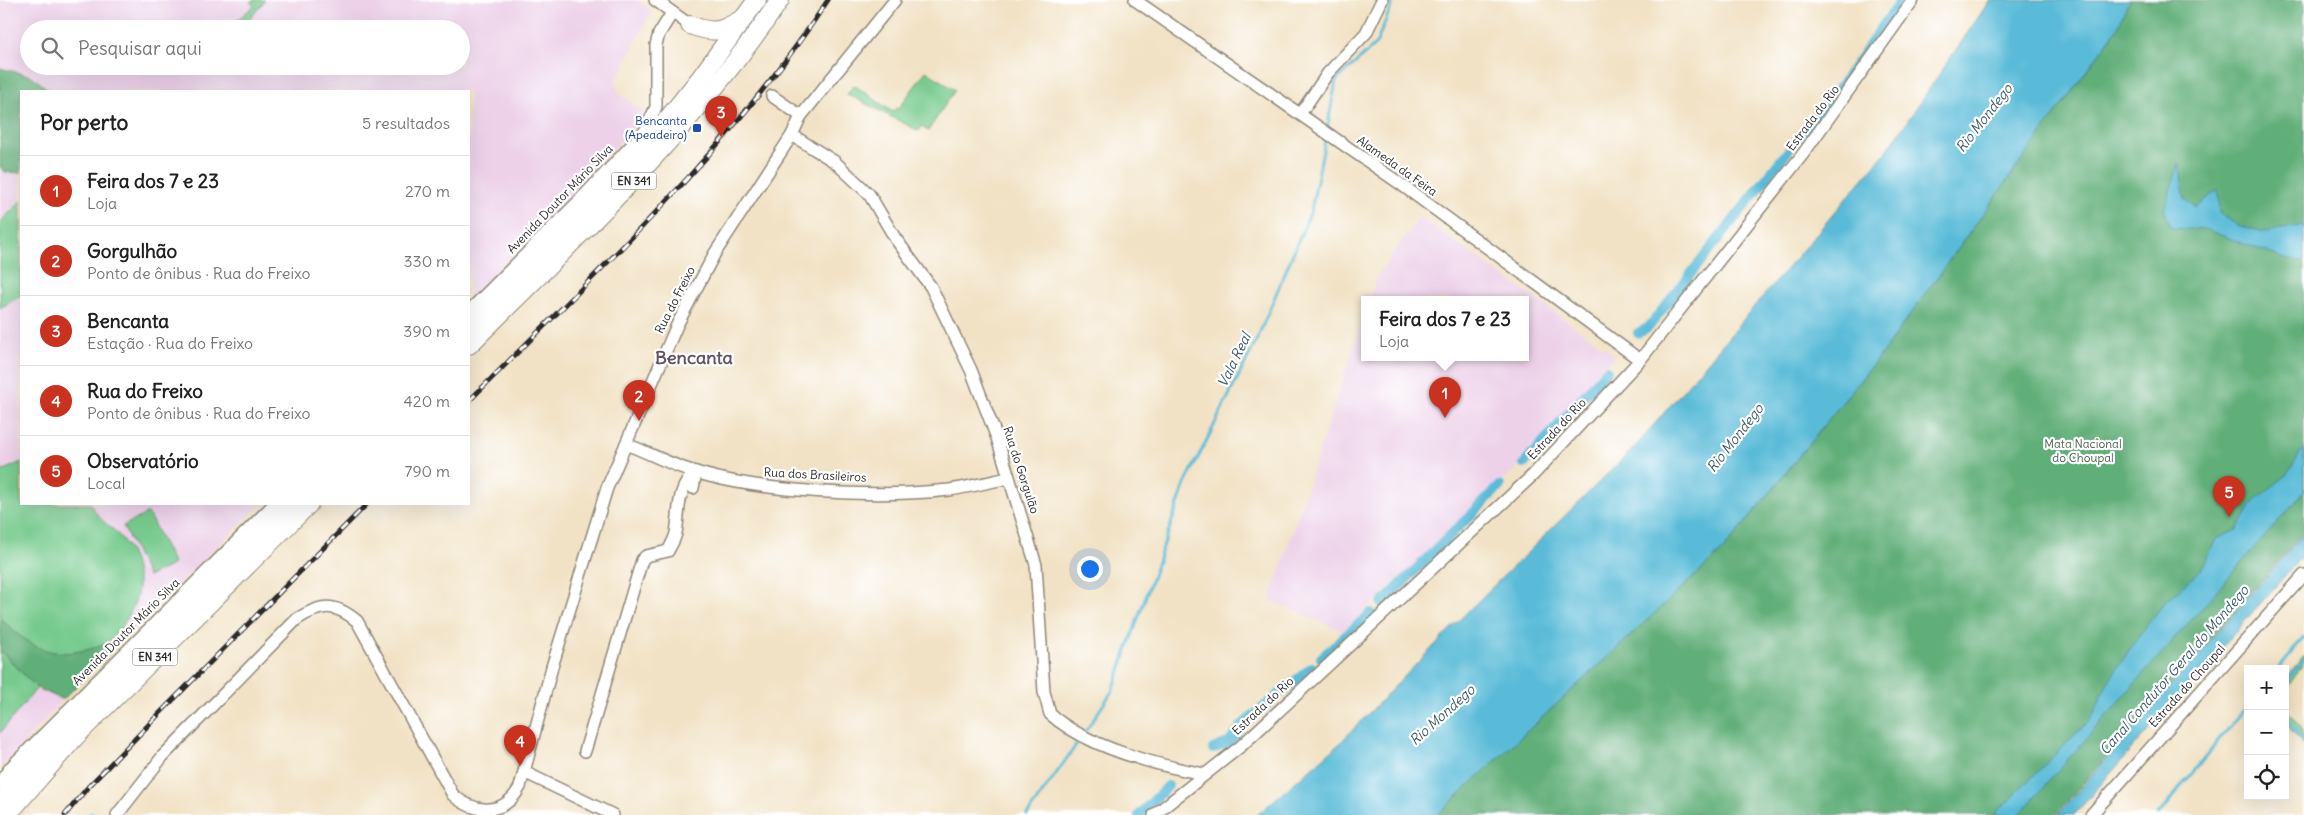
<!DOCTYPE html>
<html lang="pt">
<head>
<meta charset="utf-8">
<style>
  body { margin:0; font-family:Delius,sans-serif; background:#f2f2f2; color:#222 }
  .controls { position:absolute; right:15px; bottom:15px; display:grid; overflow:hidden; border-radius:0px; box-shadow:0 5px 20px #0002 }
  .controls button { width:45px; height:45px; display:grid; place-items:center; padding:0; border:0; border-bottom:1px solid #e0e0e0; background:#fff; color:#222; font:25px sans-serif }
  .you { position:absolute; left:1089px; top:568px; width:18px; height:18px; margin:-12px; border:4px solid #fff; border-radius:50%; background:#1a73e8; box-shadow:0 0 0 8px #1a73e833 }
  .badge { display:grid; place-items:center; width:32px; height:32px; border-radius:50%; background:#c8321e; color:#fff; font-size:16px; font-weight:700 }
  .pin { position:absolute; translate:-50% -41px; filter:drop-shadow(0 1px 2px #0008) }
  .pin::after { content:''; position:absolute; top:26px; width:18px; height:15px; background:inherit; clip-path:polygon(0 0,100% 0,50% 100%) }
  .popup { position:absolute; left:1361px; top:296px; width:168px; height:65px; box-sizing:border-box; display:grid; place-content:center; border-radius:0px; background:#fff; filter:drop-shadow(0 1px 4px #0005); font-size:16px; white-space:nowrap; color:#767676 }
  .popup b { font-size:19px; color:#222 }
  .popup::after { content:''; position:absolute; left:50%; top:100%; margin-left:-10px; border:10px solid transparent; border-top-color:#fff }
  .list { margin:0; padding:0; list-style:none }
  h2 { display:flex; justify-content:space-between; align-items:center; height:65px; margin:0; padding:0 20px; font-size:21px }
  h2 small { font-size:16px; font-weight:400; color:#767676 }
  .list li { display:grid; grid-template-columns:32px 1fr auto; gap:15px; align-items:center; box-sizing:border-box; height:70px; padding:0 20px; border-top:1px solid #e0e0e0 }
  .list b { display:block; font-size:19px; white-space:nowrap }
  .list p { margin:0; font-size:16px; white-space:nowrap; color:#767676 }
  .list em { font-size:16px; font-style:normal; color:#767676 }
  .icon { flex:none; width:28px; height:28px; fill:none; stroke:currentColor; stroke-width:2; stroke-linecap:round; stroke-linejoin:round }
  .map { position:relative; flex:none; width:2304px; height:815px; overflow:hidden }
  .search { position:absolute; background:#fff; box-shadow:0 5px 20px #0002; left:20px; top:20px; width:450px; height:55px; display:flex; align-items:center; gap:12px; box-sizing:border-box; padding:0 18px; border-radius:28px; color:#767676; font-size:19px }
  .panel { position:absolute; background:#fff; box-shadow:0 5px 20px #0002; left:20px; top:90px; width:450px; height:415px; border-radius:0px }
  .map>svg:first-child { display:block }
  .built { fill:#edd1e9; fill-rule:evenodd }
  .green { fill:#76ca8d; stroke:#507a5c }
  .forest { fill:#60ae78; stroke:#466c52 }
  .water { fill:#5abbd8; stroke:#427382 }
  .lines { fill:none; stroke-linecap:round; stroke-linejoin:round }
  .stream { stroke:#5abbd8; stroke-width:3 }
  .canal { stroke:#5abbd8; stroke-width:10 }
  .minor-casing { stroke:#8e8678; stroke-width:14 }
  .highway-casing { stroke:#8e8678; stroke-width:20 }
  .minor { stroke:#fff; stroke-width:11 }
  .highway { stroke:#fff; stroke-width:18 }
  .rail-casing { stroke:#2b2b2b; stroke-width:5 }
  .rail { stroke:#fff; stroke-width:3; stroke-dasharray:9; stroke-linecap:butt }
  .transit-dot { fill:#1a4fb4; stroke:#fff; stroke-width:2 }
  .labels { text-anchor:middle; stroke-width:4.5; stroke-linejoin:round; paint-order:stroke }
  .shield { fill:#fff; stroke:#6b6b6b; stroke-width:1 }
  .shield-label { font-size:11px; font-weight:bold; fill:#2b2b2b }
  .street-label { font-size:12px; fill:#2b2b2b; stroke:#fff }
  .transit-label { font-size:12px; fill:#164399; stroke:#fff; text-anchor:end }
  .park-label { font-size:12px; fill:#45634d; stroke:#fff }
  .water-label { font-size:14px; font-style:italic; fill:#3b5d68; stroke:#fff }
  .district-label { font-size:18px; font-weight:bold; fill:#615563; stroke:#fff }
</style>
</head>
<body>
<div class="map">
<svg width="2304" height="815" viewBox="0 0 2304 815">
  <rect width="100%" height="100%" fill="#fff"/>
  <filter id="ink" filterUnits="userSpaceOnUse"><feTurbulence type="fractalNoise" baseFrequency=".02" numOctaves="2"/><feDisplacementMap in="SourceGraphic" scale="10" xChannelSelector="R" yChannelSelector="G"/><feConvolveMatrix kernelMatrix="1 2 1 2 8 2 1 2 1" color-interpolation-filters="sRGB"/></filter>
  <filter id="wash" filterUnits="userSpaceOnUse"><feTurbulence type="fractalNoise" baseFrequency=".0096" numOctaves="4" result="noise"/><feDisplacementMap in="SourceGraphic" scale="20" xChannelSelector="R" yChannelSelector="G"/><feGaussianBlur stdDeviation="1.12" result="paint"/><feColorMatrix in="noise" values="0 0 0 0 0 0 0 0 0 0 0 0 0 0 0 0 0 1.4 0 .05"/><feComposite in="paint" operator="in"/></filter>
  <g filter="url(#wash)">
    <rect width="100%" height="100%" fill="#f2e2c5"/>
    <g class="built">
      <path d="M 0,0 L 637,0 L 652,11 L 616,80 L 617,90 L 621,95 L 645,113 L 564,205 L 469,299 L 469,91 L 21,91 L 21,504 L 261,504 L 79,683 L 0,769 ZM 29,29 L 461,29 L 461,66 L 29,66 Z"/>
      <path d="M 1420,217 L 1615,355 L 1512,473 L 1343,631 L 1270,600 L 1365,314 L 1365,357 L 1525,357 L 1525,299 L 1370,299 L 1378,275 Z"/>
    </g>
    <g class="green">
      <path d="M 253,0 L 265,0 L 250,19 L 253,26 L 250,29 L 242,29 L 237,20 L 254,6 L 250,2 Z"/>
      <path d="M 926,71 L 955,90 L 928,131 L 922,126 L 919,131 L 847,94 L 854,85 L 893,112 L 896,108 L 898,109 Z"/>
      <path d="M 21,201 L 21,296 L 0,308 L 0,222 Z"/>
      <path d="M 21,462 L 21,504 L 91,504 C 99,522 110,524 121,538 C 128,546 134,558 136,569 C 141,585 137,602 128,616 C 122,627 114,639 103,645 C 85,656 54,657 36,647 C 22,639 11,629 0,618 L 0,472 Z"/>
      <path d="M 148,513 L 174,564 L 148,577 L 123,526 Z"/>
      <path d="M 0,650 L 37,688 L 0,733 Z"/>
      <path d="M 2304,656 C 2304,671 2288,680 2285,695 L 2285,680 Z"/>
      <path d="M 2285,701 C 2289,722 2304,721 2304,746 L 2285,722 Z"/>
    </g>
    <g class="forest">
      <path d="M 2129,0 L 2304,0 L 2304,532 L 2055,815 L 1437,815 L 1725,548 L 1883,352 L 2117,29 Z"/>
      <path d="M 0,68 L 32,76 L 50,91 L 21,91 L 21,173 L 5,172 L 0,167 Z"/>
      <path d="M 0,618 C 34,652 56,661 103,645 L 111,651 L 63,700 L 37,688 L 0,650 Z"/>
    </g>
    <g class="water">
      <path d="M 1990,0 L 2129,0 L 2117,29 L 1883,352 L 1725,548 L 1437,815 L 1257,815 L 1338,745 L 1468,611 L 1635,447 L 1886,152 Z"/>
      <path d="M 2179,164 L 2185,199 L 2195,207 L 2218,190 L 2219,213 L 2237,225 L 2265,232 L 2304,225 L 2304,261 L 2288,260 L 2207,230 L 2171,228 L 2164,209 Z"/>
      <path d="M 2304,447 L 2304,492 L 2019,815 L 1994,815 L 2091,719 L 2108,682 L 2140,634 L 2166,601 L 2201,570 L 2216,539 L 2237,530 L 2255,500 L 2287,475 Z"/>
      <path d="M 2304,534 L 2304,554 L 2074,815 L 2057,815 Z"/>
    </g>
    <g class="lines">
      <g class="stream">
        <path d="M 1327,129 L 1336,81 L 1376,44 L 1394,0"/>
        <path d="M 2278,669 L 2304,637"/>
        <path d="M 2285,683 L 2304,660"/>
        <path d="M 2285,718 L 2304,742"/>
        <path d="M 1085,732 L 1113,690 L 1185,484 L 1257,339 L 1311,211 L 1326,135"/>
        <path d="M 91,813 L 93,815"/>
        <path d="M 1027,815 L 1079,741"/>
        <path d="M 2158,815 L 2248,705"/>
      </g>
      <g class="canal">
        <path d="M 1796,141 L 1842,84 L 1901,0"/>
        <path d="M 1638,333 L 1648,328 L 1788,151"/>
        <path d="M 1524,464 L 1607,370"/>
        <path d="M 1382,603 L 1500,486"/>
        <path d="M 1321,658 L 1371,613"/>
        <path d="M 2203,658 L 2212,666"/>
        <path d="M 1213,749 L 1230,742 L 1242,725 L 1312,667"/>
        <path d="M 1139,815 L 1168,786"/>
      </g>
    </g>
  </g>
  <g filter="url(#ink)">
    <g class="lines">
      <defs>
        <g id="minor">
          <path d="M 655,0 L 690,25"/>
          <path d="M 1135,0 L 1402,185 L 1640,360"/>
          <path d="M 772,96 L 801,116"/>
          <path d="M 1300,114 L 1328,73 L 1366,33 L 1382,0"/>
          <path d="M 792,135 L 835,162 L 869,194 L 895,238 L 931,287 L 971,370 L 997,438 L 1036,565 L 1044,692 L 1050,714 C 1087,747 1156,765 1204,774"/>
          <path d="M 469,311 L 577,203 L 645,131 L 656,107 L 656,45 L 659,34 L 672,13"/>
          <path d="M 626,444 C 647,452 667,463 689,470 C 758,493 876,498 949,490 C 969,487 989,482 1008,478"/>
          <path d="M 585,751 L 642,560 L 646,556 L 668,551 C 671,545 675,539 676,533 C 680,510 676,488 696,472 L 693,488"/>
          <path d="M 524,772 L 613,815"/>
          <path d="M 0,782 L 10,768 L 274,504"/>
          <path d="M 117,815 L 163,756 L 297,619 C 321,604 334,602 357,621 L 453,795 C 476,815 505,815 520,787 L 552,667 L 607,488 L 677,325 L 715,253 L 792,135 L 801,116 L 895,0"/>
          <path d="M 1154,815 L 1241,746 L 1533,475 L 1640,360 L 1803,154 L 1913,0"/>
          <path d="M 2091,815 L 2304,575"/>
        </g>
        <g id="highway">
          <path d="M 690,25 C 714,34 720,32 742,19"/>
          <path d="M 469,327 L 625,172 L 701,77 L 757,0"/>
          <path d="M 469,345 C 579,235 692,130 780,0"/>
          <path d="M 0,801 L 62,730 L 290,504"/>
          <path d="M 7,815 L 76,736 L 309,504"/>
        </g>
      </defs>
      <use href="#minor" class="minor-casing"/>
      <use href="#highway" class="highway-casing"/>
      <use href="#minor" class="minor"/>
      <use href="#highway" class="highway"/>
      <defs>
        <g id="rail">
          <path d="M 469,401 C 595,274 729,151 828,0"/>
          <path d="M 65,815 L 88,787 L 163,710 L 367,504"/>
        </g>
      </defs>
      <use href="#rail" class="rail-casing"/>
      <use href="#rail" class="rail"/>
    </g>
  </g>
  <rect class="transit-dot" x="692" y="123" width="10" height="10" rx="2.5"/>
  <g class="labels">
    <g class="shield">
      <rect x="611.5" y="172.5" width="45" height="17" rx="4"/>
      <rect x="132.5" y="648.5" width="45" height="17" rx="4"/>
    </g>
    <g class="shield-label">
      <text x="634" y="185">EN 341</text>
      <text x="155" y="661">EN 341</text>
    </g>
    <g class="street-label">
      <text transform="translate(1813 118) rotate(-53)" y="4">Estrada do Rio</text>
      <text transform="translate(1397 166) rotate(35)" y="4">Alameda da Feira</text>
      <text transform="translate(560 199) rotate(-46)" y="4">Avenida Doutor Mário Silva</text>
      <text transform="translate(675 300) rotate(-63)" y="4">Rua do Freixo</text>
      <text transform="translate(1557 429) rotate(-47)" y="4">Estrada do Rio</text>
      <text transform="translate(1021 470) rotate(72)" y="4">Rua do Gorgulão</text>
      <text transform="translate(815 475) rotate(3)" y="4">Rua dos Brasileiros</text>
      <text transform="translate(126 632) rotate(-45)" y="4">Avenida Doutor Mário Silva</text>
      <text transform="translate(2187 686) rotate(-48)" y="4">Estrada do Choupal</text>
      <text transform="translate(1263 706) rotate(-43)" y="4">Estrada do Rio</text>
    </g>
    <g class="transit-label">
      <text x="687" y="125">Bencanta<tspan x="687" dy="14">(Apeadeiro)</tspan></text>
    </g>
    <g class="park-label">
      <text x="2083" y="448">Mata Nacional<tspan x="2083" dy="14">do Choupal</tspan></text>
    </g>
    <g class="water-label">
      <text transform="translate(1984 118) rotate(-52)" y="5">Rio Mondego</text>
      <text transform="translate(1234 360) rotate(-64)" y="5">Vala Real</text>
      <text transform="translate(1735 438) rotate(-52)" y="5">Rio Mondego</text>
      <text transform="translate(2174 670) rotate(-49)" y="5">Canal Condutor Geral do Mondego</text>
      <text transform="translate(1442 715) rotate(-42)" y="5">Rio Mondego</text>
    </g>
    <g class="district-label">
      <text x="694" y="364">Bencanta</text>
    </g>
  </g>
</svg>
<div class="controls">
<button>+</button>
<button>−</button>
<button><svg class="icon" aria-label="locate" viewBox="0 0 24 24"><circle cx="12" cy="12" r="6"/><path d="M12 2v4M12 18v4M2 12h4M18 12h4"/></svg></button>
</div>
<div class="you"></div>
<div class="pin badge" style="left:1445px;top:418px">1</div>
<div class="popup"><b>Feira dos 7 e 23</b>Loja</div>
<div class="pin badge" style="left:639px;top:421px">2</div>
<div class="pin badge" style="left:721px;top:137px">3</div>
<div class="pin badge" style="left:520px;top:766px">4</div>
<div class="pin badge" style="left:2229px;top:517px">5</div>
<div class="search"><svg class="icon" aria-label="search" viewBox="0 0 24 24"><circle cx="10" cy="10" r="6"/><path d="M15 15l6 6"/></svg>Pesquisar aqui</div>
<section class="panel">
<h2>Por perto<small>5 resultados</small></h2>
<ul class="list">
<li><span class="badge">1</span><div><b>Feira dos 7 e 23</b><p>Loja</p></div><em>270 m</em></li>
<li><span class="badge">2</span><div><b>Gorgulhão</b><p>Ponto de ônibus · Rua do Freixo</p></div><em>330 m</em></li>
<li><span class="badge">3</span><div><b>Bencanta</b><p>Estação · Rua do Freixo</p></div><em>390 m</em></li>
<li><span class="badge">4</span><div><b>Rua do Freixo</b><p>Ponto de ônibus · Rua do Freixo</p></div><em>420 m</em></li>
<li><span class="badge">5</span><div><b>Observatório</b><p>Local</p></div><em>790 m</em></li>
</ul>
</section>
</div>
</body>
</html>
